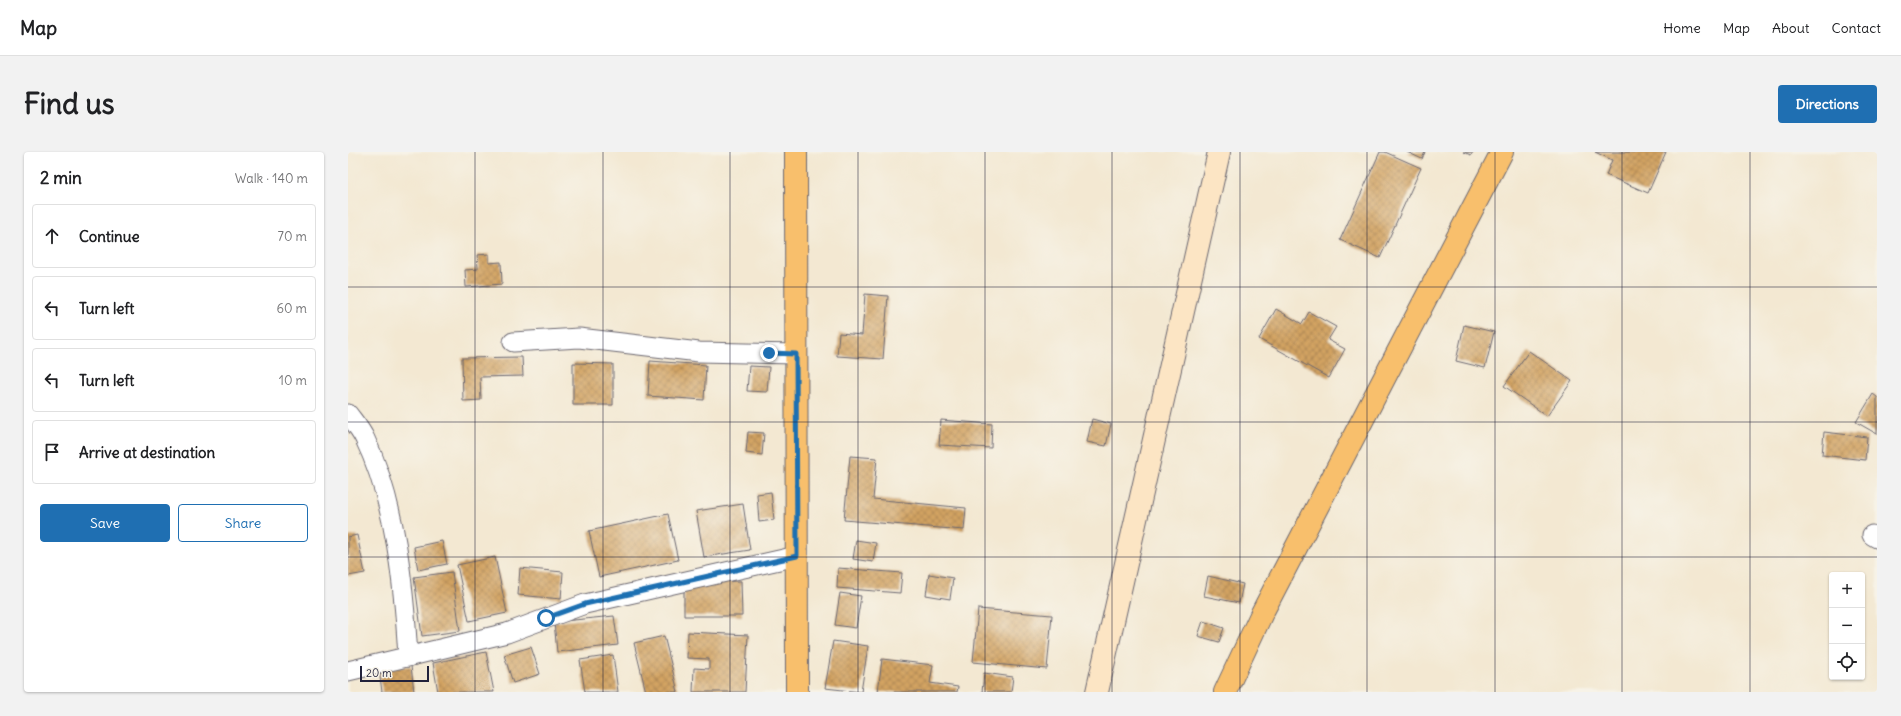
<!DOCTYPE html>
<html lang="en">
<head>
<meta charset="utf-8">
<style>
  body { margin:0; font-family:Delius,sans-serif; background:#f2f2f2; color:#202124 }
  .controls { position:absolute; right:12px; bottom:12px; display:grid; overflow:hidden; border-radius:4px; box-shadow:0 1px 3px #0004 }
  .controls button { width:36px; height:36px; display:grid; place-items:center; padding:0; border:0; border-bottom:1px solid #e0e0e0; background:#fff; color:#202124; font:20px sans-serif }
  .scale { position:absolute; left:12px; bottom:10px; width:69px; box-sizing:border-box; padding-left:4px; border:2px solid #22223b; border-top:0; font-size:11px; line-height:14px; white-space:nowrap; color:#22223b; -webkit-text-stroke:3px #f7f3e8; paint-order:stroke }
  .stop { position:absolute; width:12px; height:12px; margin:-9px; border:3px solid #1f6fb2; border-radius:50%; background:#fff }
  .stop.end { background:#1f6fb2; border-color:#fff; box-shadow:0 1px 4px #0008 }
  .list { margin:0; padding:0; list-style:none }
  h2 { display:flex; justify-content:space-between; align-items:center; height:52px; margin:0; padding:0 16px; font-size:17px }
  h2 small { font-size:13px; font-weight:400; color:#757577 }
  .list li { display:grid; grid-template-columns:26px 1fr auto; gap:12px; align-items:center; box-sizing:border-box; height:64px; margin:0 8px 8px; padding:0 8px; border:1px solid #e0e0e0; border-radius:4px }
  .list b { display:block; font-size:15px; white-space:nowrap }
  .list em { font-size:13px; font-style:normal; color:#757577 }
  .actions { display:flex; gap:8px; padding:12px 16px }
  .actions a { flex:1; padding:9px 0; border:1px solid #1f6fb2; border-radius:4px; text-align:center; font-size:14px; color:#1f6fb2 }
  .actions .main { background:#1f6fb2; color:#fff }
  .icon { flex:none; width:22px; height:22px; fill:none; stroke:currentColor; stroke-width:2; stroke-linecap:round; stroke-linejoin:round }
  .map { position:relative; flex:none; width:1529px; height:540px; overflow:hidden; border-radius:4px }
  header { display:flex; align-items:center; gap:24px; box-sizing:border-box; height:56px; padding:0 20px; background:#fff; border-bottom:1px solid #e0e0e0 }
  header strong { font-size:19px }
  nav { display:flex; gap:22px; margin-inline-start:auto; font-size:14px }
  .intro { display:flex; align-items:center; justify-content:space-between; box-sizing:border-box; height:96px; padding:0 24px }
  h1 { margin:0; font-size:28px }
  .button { padding:10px 18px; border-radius:4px; background:#1f6fb2; color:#fff; font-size:14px; font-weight:700 }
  main { display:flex; gap:24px; padding:0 24px }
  aside { flex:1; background:#fff; border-radius:4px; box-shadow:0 1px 3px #0004 }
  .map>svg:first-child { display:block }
  .building { fill:url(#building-cross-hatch) }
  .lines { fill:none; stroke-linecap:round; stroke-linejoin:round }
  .street-casing { stroke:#6b6770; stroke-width:21 }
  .secondary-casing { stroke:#6b6770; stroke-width:24 }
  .primary-casing { stroke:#6b6770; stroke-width:24 }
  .street { stroke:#fff; stroke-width:19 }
  .secondary { stroke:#fce5c4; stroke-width:22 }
  .primary { stroke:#f8bf6c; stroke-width:22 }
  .route { stroke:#1f6fb2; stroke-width:5 }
  .grid { fill:none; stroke:#22223b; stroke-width:1; stroke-opacity:0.55 }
</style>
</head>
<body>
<header>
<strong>Map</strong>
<nav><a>Home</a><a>Map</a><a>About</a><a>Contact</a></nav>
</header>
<div class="intro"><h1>Find us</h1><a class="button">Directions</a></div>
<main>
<aside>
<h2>2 min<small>Walk · 140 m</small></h2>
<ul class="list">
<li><svg class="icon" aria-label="ahead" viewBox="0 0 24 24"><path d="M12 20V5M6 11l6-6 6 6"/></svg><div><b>Continue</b></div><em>70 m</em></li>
<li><svg class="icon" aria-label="left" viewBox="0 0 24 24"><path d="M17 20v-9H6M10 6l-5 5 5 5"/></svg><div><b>Turn left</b></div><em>60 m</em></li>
<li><svg class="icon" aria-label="left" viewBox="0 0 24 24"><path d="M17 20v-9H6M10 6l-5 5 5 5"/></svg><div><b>Turn left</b></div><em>10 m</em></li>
<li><svg class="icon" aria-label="arrive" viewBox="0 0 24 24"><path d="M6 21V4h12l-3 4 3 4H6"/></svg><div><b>Arrive at destination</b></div></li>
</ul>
<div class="actions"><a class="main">Save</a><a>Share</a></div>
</aside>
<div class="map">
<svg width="1529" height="540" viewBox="0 0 1529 540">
  <defs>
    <pattern id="building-cross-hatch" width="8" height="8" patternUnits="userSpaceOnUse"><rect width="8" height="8" fill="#d2a362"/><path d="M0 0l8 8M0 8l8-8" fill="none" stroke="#aa8452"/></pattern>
  </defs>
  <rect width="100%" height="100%" fill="#f7f3e8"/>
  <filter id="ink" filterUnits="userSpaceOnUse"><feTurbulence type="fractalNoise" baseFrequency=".025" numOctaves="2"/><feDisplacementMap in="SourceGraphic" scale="8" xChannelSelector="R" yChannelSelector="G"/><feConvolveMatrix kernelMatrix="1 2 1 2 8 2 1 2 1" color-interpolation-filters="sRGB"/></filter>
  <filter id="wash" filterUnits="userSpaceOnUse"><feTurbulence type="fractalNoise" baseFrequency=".012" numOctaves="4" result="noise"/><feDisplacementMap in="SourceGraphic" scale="16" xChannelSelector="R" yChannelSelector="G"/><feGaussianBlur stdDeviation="0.9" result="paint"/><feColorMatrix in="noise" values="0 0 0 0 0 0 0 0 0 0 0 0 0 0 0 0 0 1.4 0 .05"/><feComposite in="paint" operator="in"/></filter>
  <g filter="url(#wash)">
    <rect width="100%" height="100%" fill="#f3e8d2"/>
    <g id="blocks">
      <g class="building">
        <path d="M 1032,0 L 1037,0 L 1073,16 L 1032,106 L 992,88 Z"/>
        <path d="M 1059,0 L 1077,0 L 1074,7 Z"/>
        <path d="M 1115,0 L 1125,0 L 1123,3 Z"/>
        <path d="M 1247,0 L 1318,0 L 1300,41 L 1258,23 L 1264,8 Z"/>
        <path d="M 141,102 L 141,111 L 153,110 L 154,132 L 118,135 L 117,118 L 130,117 L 129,103 Z"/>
        <path d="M 517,142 L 540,144 L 535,207 L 489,204 L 491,181 L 514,183 Z"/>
        <path d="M 928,157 L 954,172 L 961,160 L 988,175 L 980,188 L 997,197 L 981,226 L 911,187 Z"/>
        <path d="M 1116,173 L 1146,180 L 1137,216 L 1108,209 Z"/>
        <path d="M 1181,199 L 1224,229 L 1199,264 L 1156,234 Z"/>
        <path d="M 174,205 L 175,224 L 132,225 L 133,248 L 115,249 L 114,206 Z"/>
        <path d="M 302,209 L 358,213 L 356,248 L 300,244 Z"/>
        <path d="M 225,211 L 265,212 L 265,253 L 225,253 Z"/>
        <path d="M 401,214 L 421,215 L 419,240 L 399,239 Z"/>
        <path d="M 1525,242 L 1529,245 L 1529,282 L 1508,270 Z"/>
        <path d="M 744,267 L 763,272 L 758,294 L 739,290 Z"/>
        <path d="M 593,268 L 644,272 L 643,296 L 591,293 Z"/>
        <path d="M 400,280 L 416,281 L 414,303 L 398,301 Z"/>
        <path d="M 1476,280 L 1519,285 L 1517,308 L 1474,303 Z"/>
        <path d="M 502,304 L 529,306 L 525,347 L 618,356 L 616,378 L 496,368 Z"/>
        <path d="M 423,340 L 426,368 L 411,370 L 409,342 Z"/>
        <path d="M 395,352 L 402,398 L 356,405 L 348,359 Z"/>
        <path d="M 320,362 L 330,408 L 251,425 L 241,379 Z"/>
        <path d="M 9,383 L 17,421 L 0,424 L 0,385 Z"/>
        <path d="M 508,388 L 528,391 L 525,410 L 505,407 Z"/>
        <path d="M 94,389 L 99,412 L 70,418 L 66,395 Z"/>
        <path d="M 147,405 L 159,461 L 121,469 L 109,413 Z"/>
        <path d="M 172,416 L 215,420 L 213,447 L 170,443 Z"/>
        <path d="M 490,416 L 554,421 L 552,441 L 489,436 Z"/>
        <path d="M 104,420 L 112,479 L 74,484 L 66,425 Z"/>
        <path d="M 581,422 L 605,426 L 602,447 L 578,443 Z"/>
        <path d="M 860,424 L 895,432 L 891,451 L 856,444 Z"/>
        <path d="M 393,429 L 394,464 L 336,464 L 336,430 Z"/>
        <path d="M 492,441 L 513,444 L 508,476 L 487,473 Z"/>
        <path d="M 630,457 L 704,463 L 699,517 L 625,510 Z"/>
        <path d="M 266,464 L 270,493 L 209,500 L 206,470 Z"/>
        <path d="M 855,469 L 876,476 L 871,490 L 850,484 Z"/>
        <path d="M 340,480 L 400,483 L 397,540 L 345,540 L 346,516 L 361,517 L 361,507 L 339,506 Z"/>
        <path d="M 316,484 L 330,540 L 298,540 L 286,491 Z"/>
        <path d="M 485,489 L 520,494 L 513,540 L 477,536 Z"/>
        <path d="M 183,495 L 192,522 L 165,531 L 156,503 Z"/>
        <path d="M 138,500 L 146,540 L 90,540 L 85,511 Z"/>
        <path d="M 265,503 L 270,540 L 237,540 L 232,508 Z"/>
        <path d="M 534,507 L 585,513 L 582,531 L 610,535 L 609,540 L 530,540 Z"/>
        <path d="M 63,514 L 66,540 L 34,540 L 31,517 Z"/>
        <path d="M 636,521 L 665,525 L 663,540 L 634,540 Z"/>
      </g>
    </g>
  </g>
  <g filter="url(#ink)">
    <use href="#blocks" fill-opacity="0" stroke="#6b6770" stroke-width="1"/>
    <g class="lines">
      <defs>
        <g id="street">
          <path d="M 165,190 L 231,186 L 351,200 L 448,202"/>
          <path d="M 0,262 C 6,270 13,278 17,287 C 48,351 56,435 60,505"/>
          <path d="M 1524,383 L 1529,386"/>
          <path d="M 0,519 L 159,481 L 237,452 L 449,404"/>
        </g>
        <path id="secondary" d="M 749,540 L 871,0"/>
        <g id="primary">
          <path d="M 448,0 L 449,540"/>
          <path d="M 877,540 L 914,461 L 1154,0"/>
        </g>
      </defs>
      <use href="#street" class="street-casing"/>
      <use href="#secondary" class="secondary-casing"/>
      <use href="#primary" class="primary-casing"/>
      <use href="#street" class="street"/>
      <use href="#secondary" class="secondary"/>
      <use href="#primary" class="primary"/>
    </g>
  </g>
  <g class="lines" filter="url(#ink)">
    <path class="route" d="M 198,466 L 237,452 L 449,404 L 448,202 L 421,201"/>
  </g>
  <path class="grid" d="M 127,0 L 127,540M 255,0 L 255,540M 382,0 L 382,540M 510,0 L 510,540M 637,0 L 637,540M 764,0 L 764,540M 892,0 L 892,540M 1019,0 L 1019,540M 1147,0 L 1147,540M 1274,0 L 1274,540M 1402,0 L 1402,540M 0,135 L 1529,135M 0,270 L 1529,270M 0,405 L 1529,405"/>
</svg>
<div class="controls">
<button>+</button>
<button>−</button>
<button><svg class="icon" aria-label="locate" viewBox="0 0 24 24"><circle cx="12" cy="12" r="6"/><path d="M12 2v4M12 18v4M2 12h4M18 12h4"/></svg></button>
</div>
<div class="scale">20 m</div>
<div class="stop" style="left:198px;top:466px"></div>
<div class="stop end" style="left:421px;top:201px"></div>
</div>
</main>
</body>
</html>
